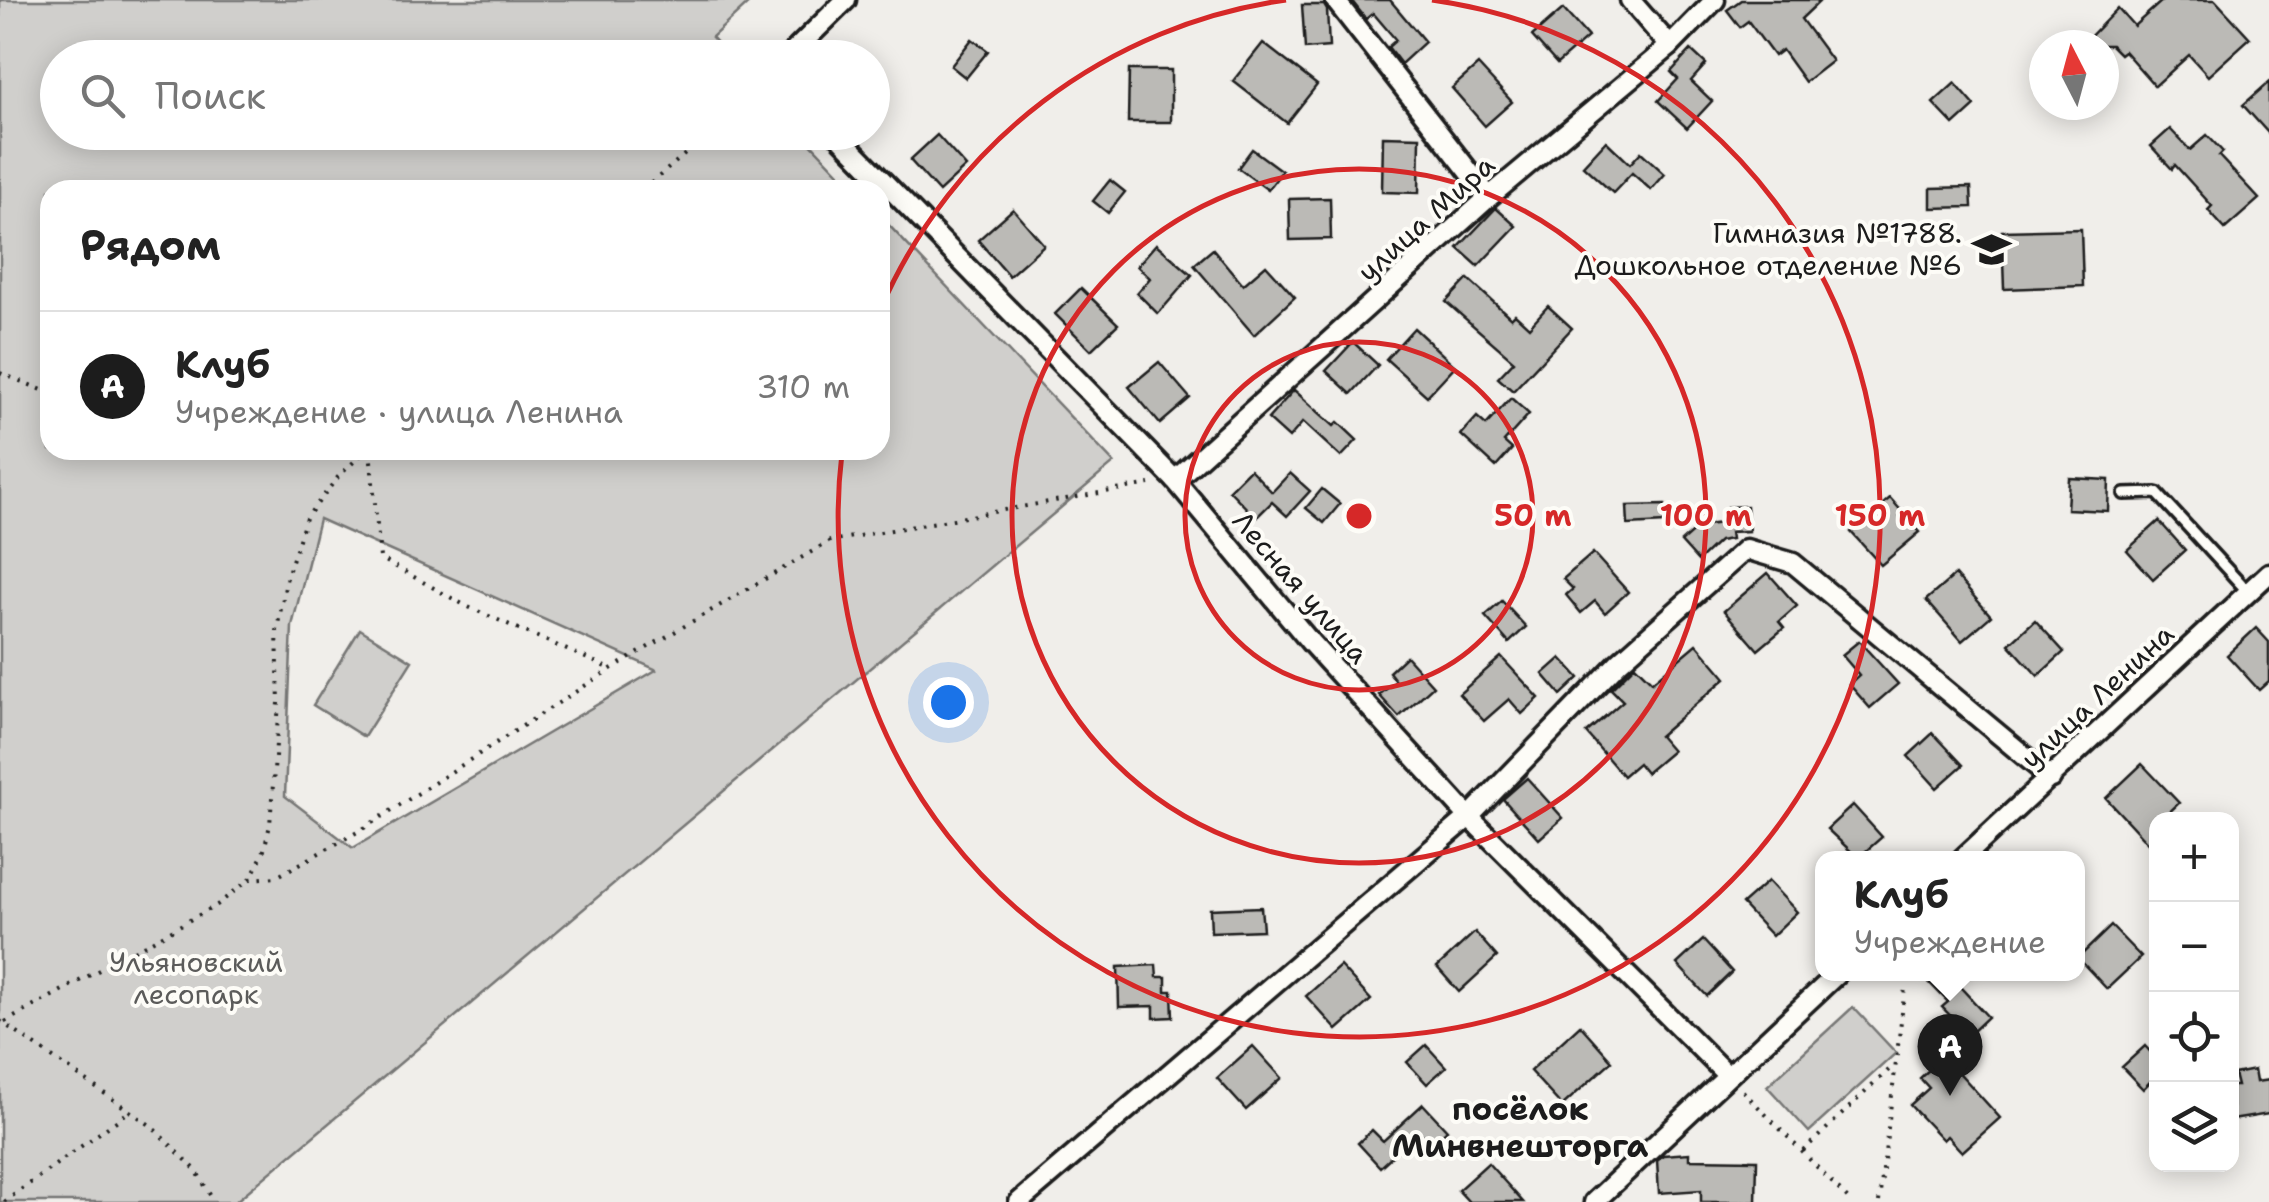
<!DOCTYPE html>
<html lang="ru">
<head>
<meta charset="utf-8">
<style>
  body { margin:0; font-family:"Shantell Sans",sans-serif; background:#f2f2f2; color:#222 }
  .controls { position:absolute; right:30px; bottom:30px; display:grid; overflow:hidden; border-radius:20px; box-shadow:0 5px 25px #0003 }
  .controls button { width:90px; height:90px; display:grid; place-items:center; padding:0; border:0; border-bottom:2px solid #e0e0e0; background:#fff; color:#222; font:50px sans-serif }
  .compass { position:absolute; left:2029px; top:30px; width:90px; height:90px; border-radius:50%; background:#fff; box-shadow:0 5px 25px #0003; rotate:354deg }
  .you { position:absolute; left:948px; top:702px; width:35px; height:35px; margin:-25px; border:8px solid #fff; border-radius:50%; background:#1a73e8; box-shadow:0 0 0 15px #1a73e833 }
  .badge { display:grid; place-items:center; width:65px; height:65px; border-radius:50%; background:#1c1c1c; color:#fff; font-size:32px; font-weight:700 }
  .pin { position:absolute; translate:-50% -82px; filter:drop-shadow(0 2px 5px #0008) }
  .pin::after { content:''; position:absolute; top:52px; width:35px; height:30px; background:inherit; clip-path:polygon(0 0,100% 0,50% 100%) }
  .popup { position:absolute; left:1815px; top:851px; width:270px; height:130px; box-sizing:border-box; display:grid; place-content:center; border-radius:20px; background:#fff; filter:drop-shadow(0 2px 8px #0005); font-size:32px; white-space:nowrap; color:#767676 }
  .popup b { font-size:38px; color:#222 }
  .popup::after { content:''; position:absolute; left:50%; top:100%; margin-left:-20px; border:20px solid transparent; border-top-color:#fff }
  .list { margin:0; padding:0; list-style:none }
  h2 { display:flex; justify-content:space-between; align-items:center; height:130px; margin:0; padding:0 40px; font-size:42px }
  h2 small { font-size:32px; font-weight:400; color:#767676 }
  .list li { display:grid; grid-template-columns:65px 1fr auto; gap:30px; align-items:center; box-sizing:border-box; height:150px; padding:0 40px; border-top:2px solid #e0e0e0 }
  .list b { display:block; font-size:38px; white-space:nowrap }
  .list p { margin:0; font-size:32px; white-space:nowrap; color:#767676 }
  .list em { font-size:32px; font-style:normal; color:#767676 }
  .icon { flex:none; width:55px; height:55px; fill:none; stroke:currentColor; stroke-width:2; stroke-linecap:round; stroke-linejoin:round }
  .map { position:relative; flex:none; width:2269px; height:1202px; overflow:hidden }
  .search { position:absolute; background:#fff; box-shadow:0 5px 25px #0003; left:40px; top:40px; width:850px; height:110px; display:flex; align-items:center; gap:25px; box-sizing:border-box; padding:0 35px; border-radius:55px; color:#767676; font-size:38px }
  .panel { position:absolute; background:#fff; box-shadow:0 5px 25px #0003; left:40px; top:180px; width:850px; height:280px; border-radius:30px }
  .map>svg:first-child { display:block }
  .green { fill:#d0cfcc; stroke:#767674; stroke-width:2.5; fill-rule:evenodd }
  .building { fill:#bbbab6; stroke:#1c1c1c; stroke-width:2.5 }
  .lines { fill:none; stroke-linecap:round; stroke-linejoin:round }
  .lane-casing { stroke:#1c1c1c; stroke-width:16 }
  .street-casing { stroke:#1c1c1c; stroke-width:25 }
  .path { stroke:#1c1c1c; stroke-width:4; stroke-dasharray:2.5 8; stroke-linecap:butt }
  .lane { stroke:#fdfcf7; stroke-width:9 }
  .street { stroke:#fdfcf7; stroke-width:18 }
  .ring { fill:none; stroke:#d62828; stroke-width:5 }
  .labels { text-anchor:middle; stroke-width:8; stroke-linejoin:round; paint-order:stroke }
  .street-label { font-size:28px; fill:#1c1c1c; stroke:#fdfcf7 }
  .poi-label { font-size:28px; fill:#1c1c1c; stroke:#fdfcf7; text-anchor:end }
  .park-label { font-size:28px; fill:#5b5b5a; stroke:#fdfcf7 }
  .quarter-label { font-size:32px; font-weight:bold; fill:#1c1c1c; stroke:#fdfcf7 }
  .centre { fill:#d62828; stroke:#fdfcf7; stroke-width:5 }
  .ring-label { font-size:30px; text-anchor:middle; font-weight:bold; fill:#d62828; stroke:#fdfcf7; stroke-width:8; stroke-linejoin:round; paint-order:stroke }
</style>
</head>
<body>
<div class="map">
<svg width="2269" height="1202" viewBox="0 0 2269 1202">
  <rect width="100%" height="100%" fill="#f0eeea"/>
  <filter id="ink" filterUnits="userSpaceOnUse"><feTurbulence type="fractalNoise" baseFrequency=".01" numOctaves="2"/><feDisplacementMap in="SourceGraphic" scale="20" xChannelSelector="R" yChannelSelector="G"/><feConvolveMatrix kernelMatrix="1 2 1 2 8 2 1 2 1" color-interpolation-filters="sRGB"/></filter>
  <g filter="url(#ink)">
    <g class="green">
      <path d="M 0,0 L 752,0 L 712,37 L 730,57 L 58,58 L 58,132 L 801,133 L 855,190 L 50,190 L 50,450 L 880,450 L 880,216 L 1114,463 L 235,1202 L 0,1202 ZM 319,519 L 655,669 L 656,670 L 353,848 L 285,796 L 292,626 Z"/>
      <path d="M 360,629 L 412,661 L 364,737 L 313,705 Z"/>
      <path d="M 1853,1007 L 1896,1053 L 1809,1132 L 1767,1086 Z"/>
    </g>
    <g class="building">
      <path d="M 1351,0 L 1390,0 L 1425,42 L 1401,64 L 1388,47 L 1396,40 L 1373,13 L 1366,19 Z"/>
      <path d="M 1741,0 L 1821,0 L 1801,19 L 1832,61 L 1805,82 L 1782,50 L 1774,56 L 1748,21 L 1740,27 L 1727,10 Z"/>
      <path d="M 2163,0 L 2215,0 L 2250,38 L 2208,76 L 2189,55 L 2155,86 L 2124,51 L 2120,54 L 2111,45 L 2082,45 L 2118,8 L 2134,26 Z"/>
      <path d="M 1302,5 L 1324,5 L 1327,10 L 1329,47 L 1305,49 Z"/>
      <path d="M 1563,9 L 1588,37 L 1557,64 L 1532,36 Z"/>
      <path d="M 972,39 L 988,51 L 966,78 L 951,66 Z"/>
      <path d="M 1263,43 L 1317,85 L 1287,123 L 1233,81 Z"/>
      <path d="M 1691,50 L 1706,64 L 1691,81 L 1712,101 L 1687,128 L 1658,101 L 1678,79 L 1671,72 Z"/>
      <path d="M 1478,65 L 1512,102 L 1485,126 L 1452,88 Z"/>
      <path d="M 1129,70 L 1171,70 L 1171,122 L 1128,122 Z"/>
      <path d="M 2269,82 L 2269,134 L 2243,105 Z"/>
      <path d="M 1955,83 L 1975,106 L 1954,125 L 1933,103 Z"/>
      <path d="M 2170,129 L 2190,150 L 2207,135 L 2223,152 L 2219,156 L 2259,199 L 2225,229 L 2208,210 L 2212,206 L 2175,165 L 2172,169 L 2151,146 Z"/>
      <path d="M 937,135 L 966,167 L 939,192 L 910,160 Z"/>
      <path d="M 1383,136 L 1420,137 L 1419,193 L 1382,192 Z"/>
      <path d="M 1606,141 L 1630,164 L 1641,152 L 1665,174 L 1651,190 L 1632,173 L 1613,193 L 1583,166 Z"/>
      <path d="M 1252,149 L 1282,171 L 1268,190 L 1238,168 Z"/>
      <path d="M 1110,180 L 1125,192 L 1108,213 L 1093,201 Z"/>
      <path d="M 1971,187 L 1972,207 L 1931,208 L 1931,188 Z"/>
      <path d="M 1330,198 L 1331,239 L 1290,240 L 1289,199 Z"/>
      <path d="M 1496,208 L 1516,226 L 1478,266 L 1458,248 Z"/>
      <path d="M 1013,209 L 1044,245 L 1009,276 L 978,240 Z"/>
      <path d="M 2081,229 L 2083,286 L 2004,289 L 2002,231 Z"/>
      <path d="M 1156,244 L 1192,275 L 1158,314 L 1137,293 L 1150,278 L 1137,266 Z"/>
      <path d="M 1213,249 L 1243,285 L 1266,265 L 1295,297 L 1254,335 L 1194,265 Z"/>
      <path d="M 1468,279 L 1511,318 L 1515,314 L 1529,327 L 1548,306 L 1572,328 L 1513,391 L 1498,378 L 1514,361 L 1446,302 Z"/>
      <path d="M 1081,288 L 1118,324 L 1091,350 L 1055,314 Z"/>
      <path d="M 1414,328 L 1455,366 L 1427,396 L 1386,359 Z"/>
      <path d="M 1353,342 L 1378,365 L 1351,394 L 1326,371 Z"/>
      <path d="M 1159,362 L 1190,398 L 1160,424 L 1129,387 Z"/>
      <path d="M 1294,390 L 1334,426 L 1338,422 L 1357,440 L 1341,457 L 1303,422 L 1289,438 L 1268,419 Z"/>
      <path d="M 1511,398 L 1529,414 L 1504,442 L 1512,449 L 1496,467 L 1461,435 L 1477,417 L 1486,425 Z"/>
      <path d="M 1250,469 L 1272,492 L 1290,473 L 1310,491 L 1287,516 L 1272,502 L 1256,518 L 1229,490 Z"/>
      <path d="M 2069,478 L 2109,480 L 2108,511 L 2067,509 Z"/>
      <path d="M 1322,489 L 1340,504 L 1324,523 L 1306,508 Z"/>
      <path d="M 1890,498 L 1920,532 L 1881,565 L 1851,532 Z"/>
      <path d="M 1665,505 L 1665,523 L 1628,525 L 1627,506 Z"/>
      <path d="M 1747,506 L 1749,531 L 1730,532 L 1731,539 L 1719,541 L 1698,561 L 1681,542 L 1699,526 L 1729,522 L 1729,526 L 1728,507 Z"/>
      <path d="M 2159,521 L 2185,550 L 2153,579 L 2127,550 Z"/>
      <path d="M 1593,553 L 1628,592 L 1605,613 L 1595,601 L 1581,613 L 1566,595 L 1573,589 L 1563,579 Z"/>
      <path d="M 1768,573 L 1797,606 L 1779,622 L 1784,628 L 1758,650 L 1724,611 Z"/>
      <path d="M 1955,575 L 1991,616 L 1962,641 L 1926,600 Z"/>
      <path d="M 1502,601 L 1526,627 L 1509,643 L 1485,616 Z"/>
      <path d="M 2035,620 L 2064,652 L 2038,676 L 2009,644 Z"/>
      <path d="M 2256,628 L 2269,642 L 2269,681 L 2259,690 L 2227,655 Z"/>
      <path d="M 1859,641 L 1898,684 L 1870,708 L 1849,684 L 1859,675 L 1842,655 Z"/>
      <path d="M 1697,644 L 1726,678 L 1659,736 L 1672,751 L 1646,773 L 1638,763 L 1623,776 L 1586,733 L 1623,701 L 1611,689 L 1635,665 L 1652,682 Z"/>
      <path d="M 1406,656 L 1433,686 L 1399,717 L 1379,695 L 1396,681 L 1389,672 Z"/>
      <path d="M 1501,657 L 1539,698 L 1522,714 L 1509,699 L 1484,721 L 1459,694 Z"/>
      <path d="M 1561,658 L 1579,678 L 1561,695 L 1543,674 Z"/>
      <path d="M 1933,733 L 1963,765 L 1937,788 L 1908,756 Z"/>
      <path d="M 2142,764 L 2179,803 L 2161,820 L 2156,820 L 2156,852 L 2106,798 Z"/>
      <path d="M 1527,778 L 1563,818 L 1539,839 L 1503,799 Z"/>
      <path d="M 1853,805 L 1882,837 L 1858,858 L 1827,829 Z"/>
      <path d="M 1768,881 L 1797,912 L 1772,936 L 1742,904 Z"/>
      <path d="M 1261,907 L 1263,930 L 1211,932 L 1210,909 Z"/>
      <path d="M 2111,926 L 2141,957 L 2107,989 L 2078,958 Z"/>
      <path d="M 1475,932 L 1497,957 L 1459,992 L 1437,967 Z"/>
      <path d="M 1703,940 L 1732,972 L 1707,996 L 1677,964 Z"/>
      <path d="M 1156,965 L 1157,977 L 1166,977 L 1166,991 L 1172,991 L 1173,1017 L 1154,1018 L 1154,1006 L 1119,1007 L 1118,967 Z"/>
      <path d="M 1340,966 L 1371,1000 L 1337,1030 L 1306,996 Z"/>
      <path d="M 1921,974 L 1948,974 L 1988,1017 L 1969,1035 L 1942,1007 L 1948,1002 Z"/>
      <path d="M 1580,1025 L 1612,1061 L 1562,1106 L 1530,1071 Z"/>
      <path d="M 1426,1045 L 1446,1067 L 1427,1084 L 1407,1062 Z"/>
      <path d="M 1253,1046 L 1282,1078 L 1246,1110 L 1217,1078 Z"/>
      <path d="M 2145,1046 L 2156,1058 L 2156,1076 L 2143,1089 L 2122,1067 Z"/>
      <path d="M 1944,1056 L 2000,1118 L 1962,1152 L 1947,1136 L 1943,1140 L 1910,1105 L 1929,1088 L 1920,1078 Z"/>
      <path d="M 2254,1070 L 2256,1082 L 2269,1080 L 2269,1114 L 2232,1120 L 2232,1086 L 2237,1086 L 2234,1074 Z"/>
      <path d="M 1423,1104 L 1447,1130 L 1431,1145 L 1419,1131 L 1380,1167 L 1358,1143 L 1372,1130 L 1383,1141 Z"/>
      <path d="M 1689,1153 L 1689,1159 L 1757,1160 L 1756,1202 L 1701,1202 L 1701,1190 L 1659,1193 L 1657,1160 L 1663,1155 Z"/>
      <path d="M 1488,1163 L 1523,1202 L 1469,1202 L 1458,1190 Z"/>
    </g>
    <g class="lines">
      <defs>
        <path id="lane" d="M 2124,494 L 2157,493 L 2248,592"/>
        <g id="street">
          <path d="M 1335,0 L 1489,197"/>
          <path d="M 1630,0 L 1670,46"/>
          <path d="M 787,58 L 846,0"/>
          <path d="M 835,132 L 1175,480 L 1311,643 L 1469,817 L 1727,1075"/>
          <path d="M 1175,480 L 1489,197 L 1670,46 L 1715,0"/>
          <path d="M 1963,858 L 2269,573"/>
          <path d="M 1019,1202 L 1469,817 L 1619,662 L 1746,549 L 1793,563 L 2051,778"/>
          <path d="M 1594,1202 L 1837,974"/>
        </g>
      </defs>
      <use href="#lane" class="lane-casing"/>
      <use href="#street" class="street-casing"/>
      <g class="path">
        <path d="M 643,190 L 711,132"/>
        <path d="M 0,373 L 50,393"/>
        <path d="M 370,450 L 380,558 L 466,606 L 611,669"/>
        <path d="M 250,879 L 276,877 L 361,830 L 611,669 L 830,541 L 1150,484"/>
        <path d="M 0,1021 L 150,1125 L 196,1170 L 214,1202"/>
        <path d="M 5,1022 L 217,905 L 250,879 L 263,854 L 270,825 L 279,703 L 277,630 L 287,576 L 306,518 L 338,477 L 366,450"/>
        <path d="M 1743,1091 L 1851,1202"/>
        <path d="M 1803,1151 L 1894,1065"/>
        <path d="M 4,1202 L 130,1111"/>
        <path d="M 1879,1202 L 1905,988"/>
      </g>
      <use href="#lane" class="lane"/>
      <use href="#street" class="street"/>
    </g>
  </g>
  <g class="ring">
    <circle cx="1359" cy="516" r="174"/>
    <circle cx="1359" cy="516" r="347"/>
    <path d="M881 308A521 521 0 0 1 1286 0M1432 0A521 521 0 1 1 842 453"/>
  </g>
  <defs>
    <symbol id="school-bare" viewBox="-9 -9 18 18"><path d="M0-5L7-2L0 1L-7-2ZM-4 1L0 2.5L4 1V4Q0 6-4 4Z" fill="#1c1c1c" stroke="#fdfcf7" stroke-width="2.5" paint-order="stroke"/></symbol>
  </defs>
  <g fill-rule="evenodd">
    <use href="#school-bare" x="1964" y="222" width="55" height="55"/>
  </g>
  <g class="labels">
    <g class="street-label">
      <text transform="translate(1426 218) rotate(-42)" y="10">улица Мира</text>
      <text transform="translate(1301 587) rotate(49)" y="10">Лесная улица</text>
      <text transform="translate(2097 696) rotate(-43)" y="10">улица Ленина</text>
    </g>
    <g class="poi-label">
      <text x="1962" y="243">Гимназия №1788.<tspan x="1962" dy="32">Дошкольное отделение №6</tspan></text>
    </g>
    <g class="park-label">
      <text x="196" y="972">Ульяновский<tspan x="196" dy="32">лесопарк</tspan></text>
    </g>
    <g class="quarter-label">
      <text x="1520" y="1120">посёлок<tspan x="1520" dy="37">Минвнешторга</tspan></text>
    </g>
  </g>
  <circle cx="1359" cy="516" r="15" class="centre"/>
  <g class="ring-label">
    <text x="1533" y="526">50 m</text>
    <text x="1706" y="526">100 m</text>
    <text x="1880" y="526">150 m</text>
  </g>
</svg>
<div class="controls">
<button>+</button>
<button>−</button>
<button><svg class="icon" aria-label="locate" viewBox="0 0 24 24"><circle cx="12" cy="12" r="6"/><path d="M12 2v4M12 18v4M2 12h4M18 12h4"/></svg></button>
<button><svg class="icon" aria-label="layers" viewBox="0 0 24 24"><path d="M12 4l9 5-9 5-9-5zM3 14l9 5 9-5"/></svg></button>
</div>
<svg class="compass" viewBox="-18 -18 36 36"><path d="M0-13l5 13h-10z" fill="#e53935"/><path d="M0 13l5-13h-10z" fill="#767676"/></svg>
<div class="you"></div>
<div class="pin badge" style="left:1950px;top:1096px">A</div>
<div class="popup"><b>Клуб</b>Учреждение</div>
<div class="search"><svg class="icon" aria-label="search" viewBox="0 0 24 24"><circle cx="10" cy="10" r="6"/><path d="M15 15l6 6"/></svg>Поиск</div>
<section class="panel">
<h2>Рядом<small></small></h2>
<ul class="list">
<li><span class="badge">A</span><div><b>Клуб</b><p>Учреждение · улица Ленина</p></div><em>310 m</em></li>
</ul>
</section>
</div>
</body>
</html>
